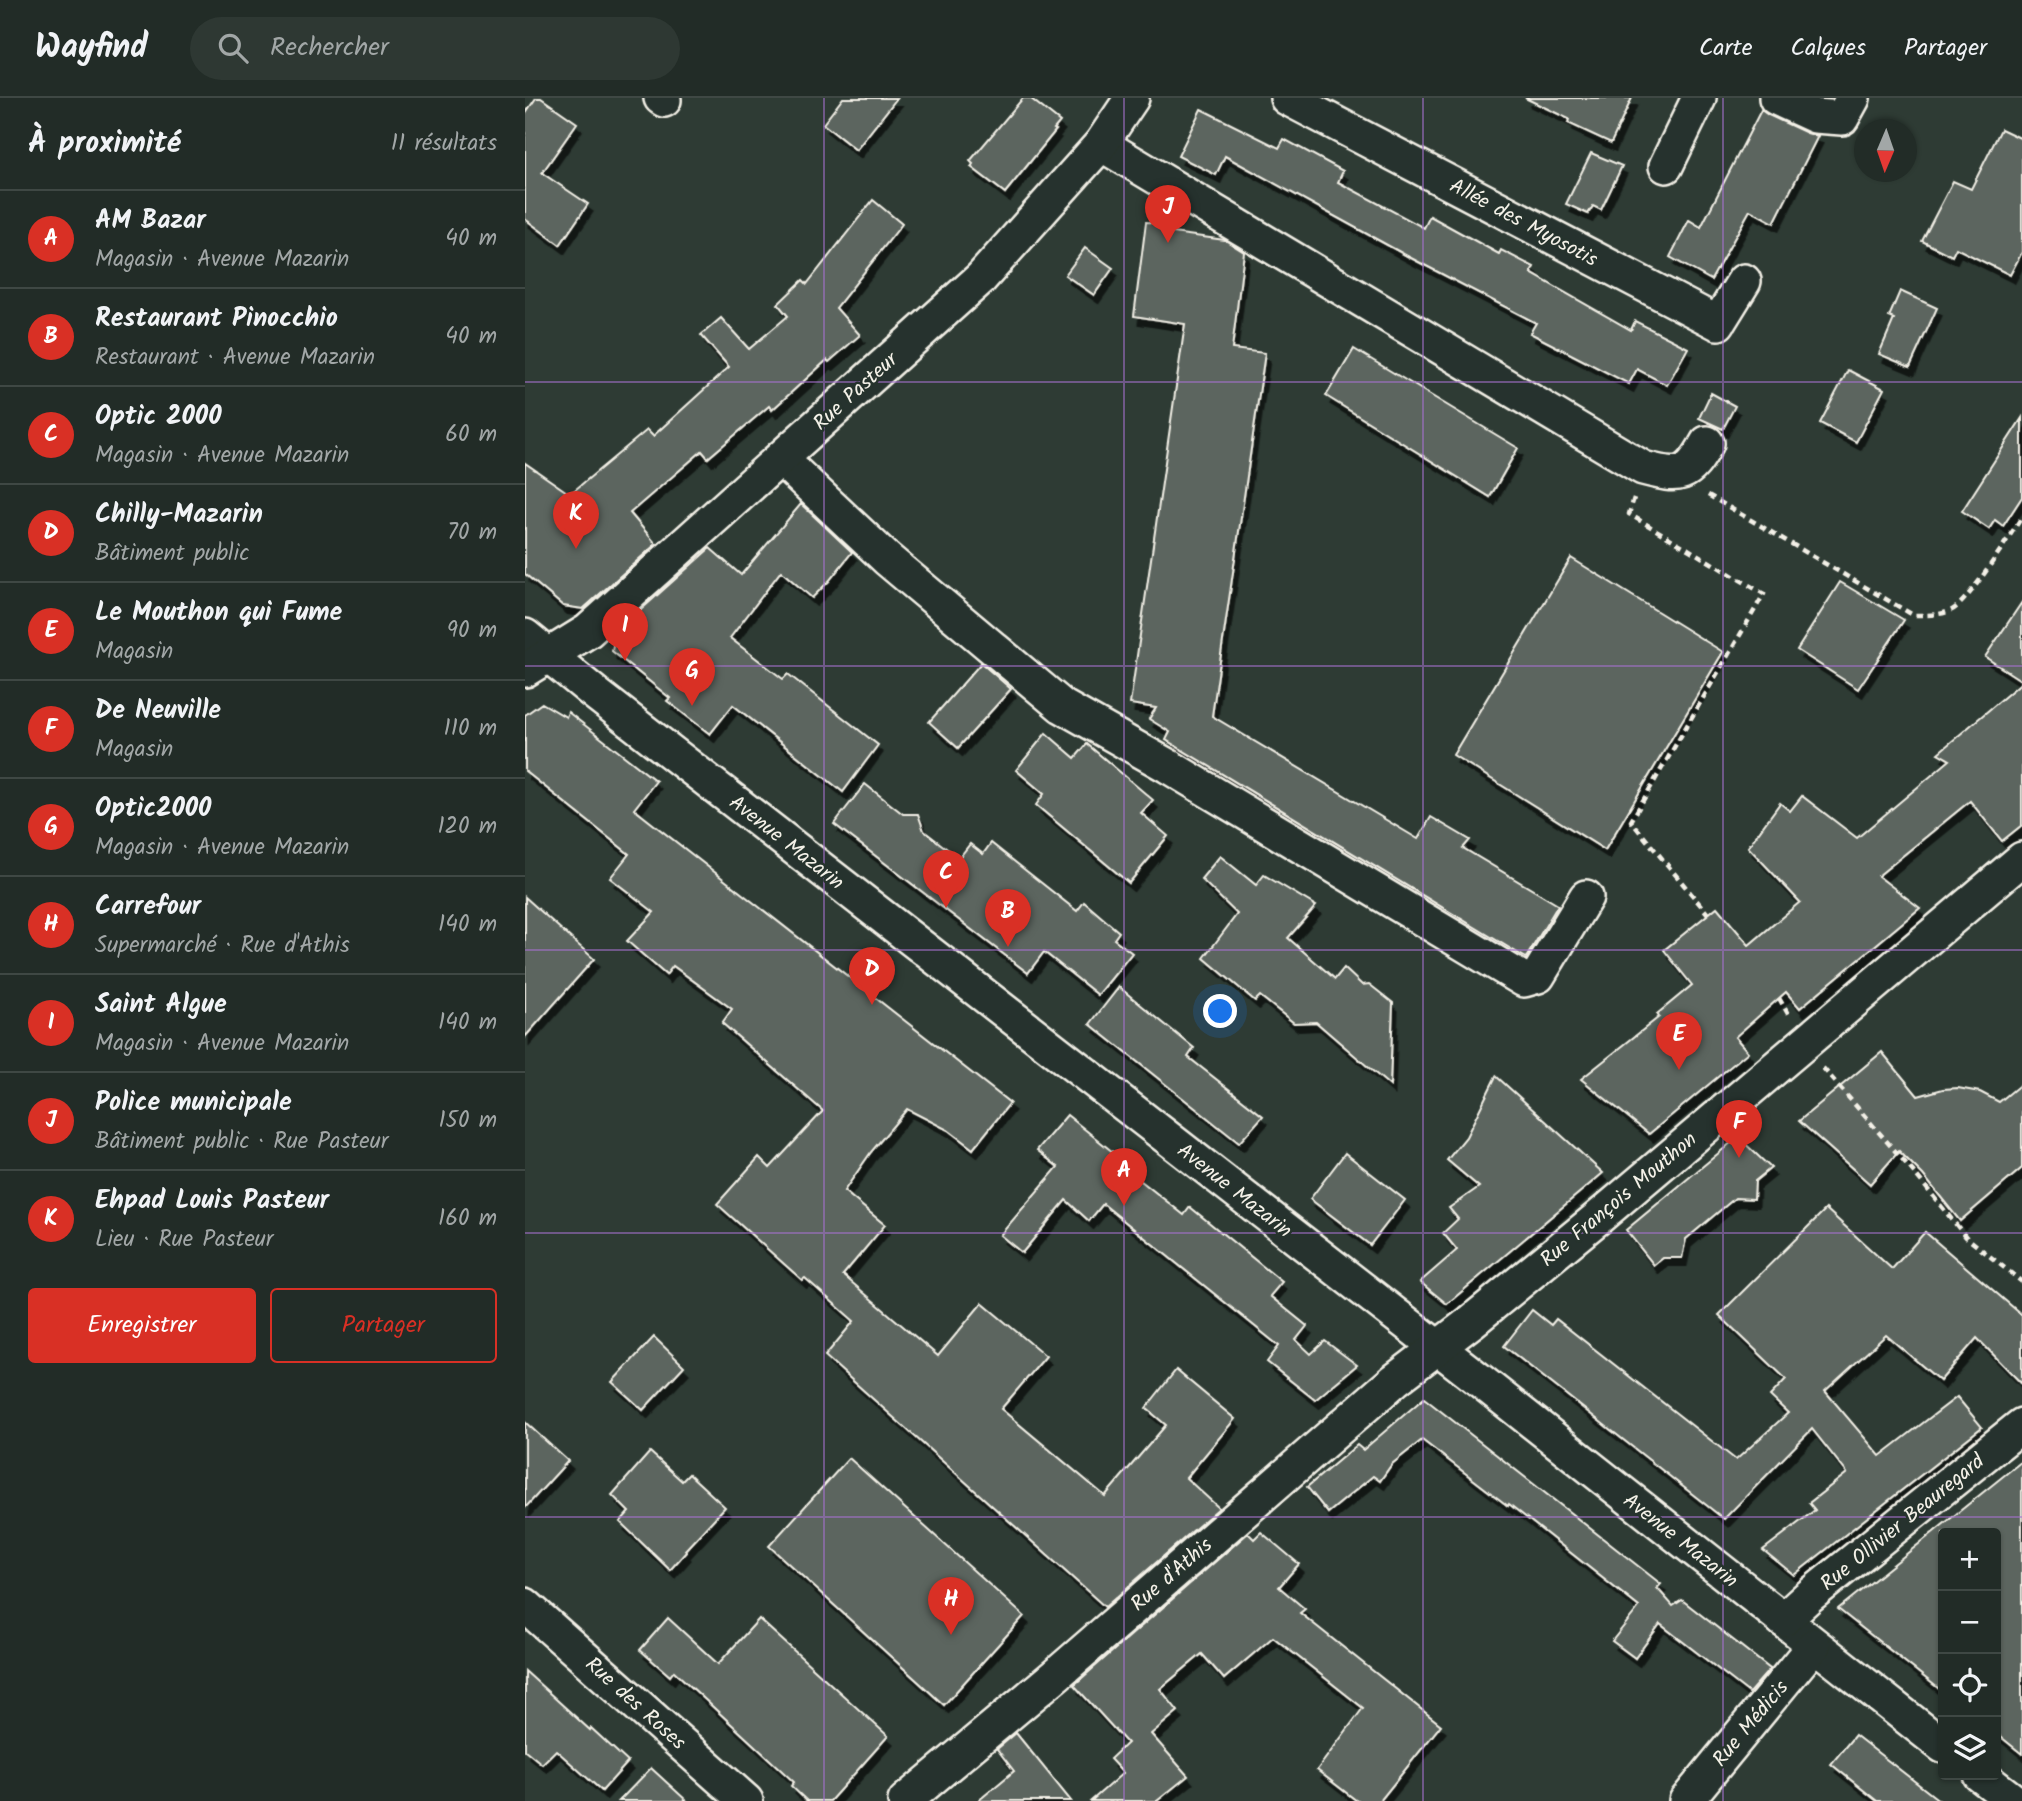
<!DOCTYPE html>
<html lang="fr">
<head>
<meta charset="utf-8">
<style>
  body { margin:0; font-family:Kalam,sans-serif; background:#2e3833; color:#f1f3f6 }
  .controls { position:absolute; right:21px; bottom:21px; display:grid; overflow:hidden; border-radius:7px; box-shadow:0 2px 5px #0004 }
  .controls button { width:63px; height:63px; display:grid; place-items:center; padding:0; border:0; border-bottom:2px solid #3f4844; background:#222c27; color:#f1f3f6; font:35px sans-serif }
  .compass { position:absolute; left:1329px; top:21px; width:63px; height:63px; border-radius:50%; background:#222c27; box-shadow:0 2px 5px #0004; rotate:182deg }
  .you { position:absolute; left:696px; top:914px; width:24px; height:24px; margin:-18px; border:5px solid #fff; border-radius:50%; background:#1a73e8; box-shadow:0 0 0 10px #1a73e833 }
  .badge { display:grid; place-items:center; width:46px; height:46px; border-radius:50%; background:#d93025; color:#fff; font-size:23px; font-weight:700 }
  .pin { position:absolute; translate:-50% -58px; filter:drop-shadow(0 2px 4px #0008) }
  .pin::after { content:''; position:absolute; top:37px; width:24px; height:21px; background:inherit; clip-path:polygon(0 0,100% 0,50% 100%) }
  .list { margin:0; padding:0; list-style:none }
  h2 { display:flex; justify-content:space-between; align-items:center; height:91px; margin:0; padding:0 28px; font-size:30px }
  h2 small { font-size:23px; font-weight:400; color:#a2a7a7 }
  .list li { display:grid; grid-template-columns:46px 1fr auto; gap:21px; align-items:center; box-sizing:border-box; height:98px; padding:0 28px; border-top:2px solid #3f4844 }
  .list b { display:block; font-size:26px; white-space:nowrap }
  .list p { margin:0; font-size:23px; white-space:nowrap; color:#a2a7a7 }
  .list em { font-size:23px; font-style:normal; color:#a2a7a7 }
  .actions { display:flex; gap:14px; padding:21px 28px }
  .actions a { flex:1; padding:16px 0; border:2px solid #d93025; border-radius:7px; text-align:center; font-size:24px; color:#d93025 }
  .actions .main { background:#d93025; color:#fff }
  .icon { flex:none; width:38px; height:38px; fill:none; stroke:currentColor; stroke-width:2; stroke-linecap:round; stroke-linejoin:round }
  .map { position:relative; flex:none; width:1497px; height:1703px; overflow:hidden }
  header { display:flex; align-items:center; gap:42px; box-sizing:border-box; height:98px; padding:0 35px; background:#222c27; border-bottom:2px solid #3f4844 }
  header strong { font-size:33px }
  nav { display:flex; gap:38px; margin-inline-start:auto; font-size:24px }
  .search { width:490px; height:63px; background:#2e3833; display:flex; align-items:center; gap:18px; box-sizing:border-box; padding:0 24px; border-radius:38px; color:#a2a7a7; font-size:26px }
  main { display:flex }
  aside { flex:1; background:#222c27 }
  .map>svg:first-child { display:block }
  .building { fill:#5c655e; stroke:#f4f1e8; stroke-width:2; filter:url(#shadow) }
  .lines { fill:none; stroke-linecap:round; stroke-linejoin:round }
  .minor-casing { stroke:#f4f1e8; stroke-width:38 }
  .path { stroke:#f4f1e8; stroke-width:4.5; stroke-dasharray:7 5; stroke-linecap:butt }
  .minor { stroke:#26332d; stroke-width:33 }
  .grid { fill:none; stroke:#a571cd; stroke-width:2; stroke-opacity:0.55 }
  .labels { text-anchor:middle; stroke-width:5; stroke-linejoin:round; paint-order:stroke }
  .street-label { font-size:21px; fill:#f4f1e8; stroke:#26332d }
</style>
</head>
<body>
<header>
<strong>Wayfind</strong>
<div class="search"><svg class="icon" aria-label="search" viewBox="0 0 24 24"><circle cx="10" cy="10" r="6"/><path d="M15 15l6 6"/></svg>Rechercher</div>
<nav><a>Carte</a><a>Calques</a><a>Partager</a></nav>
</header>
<main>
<aside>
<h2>À proximité<small>11 résultats</small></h2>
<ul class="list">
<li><span class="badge">A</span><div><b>AM Bazar</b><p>Magasin · Avenue Mazarin</p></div><em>40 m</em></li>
<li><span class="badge">B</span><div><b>Restaurant Pinocchio</b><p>Restaurant · Avenue Mazarin</p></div><em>40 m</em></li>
<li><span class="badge">C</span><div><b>Optic 2000</b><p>Magasin · Avenue Mazarin</p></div><em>60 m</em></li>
<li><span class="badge">D</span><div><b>Chilly-Mazarin</b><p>Bâtiment public</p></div><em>70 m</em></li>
<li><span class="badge">E</span><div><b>Le Mouthon qui Fume</b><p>Magasin</p></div><em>90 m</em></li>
<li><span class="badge">F</span><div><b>De Neuville</b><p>Magasin</p></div><em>110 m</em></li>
<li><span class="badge">G</span><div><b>Optic2000</b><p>Magasin · Avenue Mazarin</p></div><em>120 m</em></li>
<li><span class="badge">H</span><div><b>Carrefour</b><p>Supermarché · Rue d'Athis</p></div><em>140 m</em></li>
<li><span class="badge">I</span><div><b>Saint Algue</b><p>Magasin · Avenue Mazarin</p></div><em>140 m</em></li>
<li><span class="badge">J</span><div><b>Police municipale</b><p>Bâtiment public · Rue Pasteur</p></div><em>150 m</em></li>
<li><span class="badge">K</span><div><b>Ehpad Louis Pasteur</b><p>Lieu · Rue Pasteur</p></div><em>160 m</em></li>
</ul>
<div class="actions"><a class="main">Enregistrer</a><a>Partager</a></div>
</aside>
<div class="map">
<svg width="1497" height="1703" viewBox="0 0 1497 1703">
  <defs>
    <filter id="shadow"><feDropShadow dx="4.5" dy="8" stdDeviation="0" flood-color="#0009"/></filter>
  </defs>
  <rect width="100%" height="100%" fill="#2e3b34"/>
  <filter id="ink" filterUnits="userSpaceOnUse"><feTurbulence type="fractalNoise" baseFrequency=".0143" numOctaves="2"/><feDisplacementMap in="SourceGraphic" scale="14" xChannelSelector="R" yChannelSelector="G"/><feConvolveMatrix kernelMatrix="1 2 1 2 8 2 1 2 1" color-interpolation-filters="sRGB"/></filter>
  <g filter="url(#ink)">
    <g class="building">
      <path d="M 11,0 L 16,0 L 52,25 L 17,75 L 63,106 L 35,147 L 0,121 L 0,16 Z"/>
      <path d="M 318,0 L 372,0 L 331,52 L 298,26 Z"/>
      <path d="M 498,0 L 505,0 L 535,24 L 529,31 L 531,32 L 480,95 L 446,69 L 448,66 L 445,63 Z"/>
      <path d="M 1000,0 L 1107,0 L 1086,45 L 1043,25 L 1044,21 Z"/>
      <path d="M 676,11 L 754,50 L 759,41 L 818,73 L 813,84 L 899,130 L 905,118 L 974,156 L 976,152 L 1009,169 L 1006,175 L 1106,232 L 1110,223 L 1163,250 L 1142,287 L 1112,271 L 1104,286 L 1005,235 L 1011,225 L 884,159 L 700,58 L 691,77 L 653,58 Z"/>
      <path d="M 1236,12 L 1243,17 L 1282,35 L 1293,38 L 1249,125 L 1225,112 L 1186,182 L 1145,159 L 1164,122 L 1176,129 Z"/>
      <path d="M 1476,31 L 1497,41 L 1497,154 L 1485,177 L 1431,150 L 1427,158 L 1397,143 L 1428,83 L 1446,91 Z"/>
      <path d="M 1066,55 L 1097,68 L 1076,112 L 1068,108 L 1063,116 L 1041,106 Z"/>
      <path d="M 348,102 L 377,126 L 311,210 L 335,237 L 304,264 L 302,262 L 247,312 L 244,308 L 183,360 L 177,353 L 105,415 L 131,446 L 58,511 L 38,508 L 0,476 L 0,365 L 45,396 L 122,332 L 128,338 L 204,269 L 176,237 L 196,220 L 224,251 L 263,218 L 253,206 L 278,182 L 282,186 Z"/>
      <path d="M 621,124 L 648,126 L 647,135 L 700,142 L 719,154 L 707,251 L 740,255 L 687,618 L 893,741 L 906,719 L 945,742 L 938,750 L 1033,807 L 1001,860 L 641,642 L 645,634 L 624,621 L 631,610 L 605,606 L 660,226 L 609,218 Z"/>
      <path d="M 560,150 L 588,170 L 569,197 L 540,177 Z"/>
      <path d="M 1375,193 L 1412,210 L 1385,269 L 1354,256 L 1369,221 L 1364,219 Z"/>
      <path d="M 829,251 L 993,350 L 965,399 L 801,298 Z"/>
      <path d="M 1323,272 L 1359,291 L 1331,344 L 1295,325 Z"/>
      <path d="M 1186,295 L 1210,308 L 1198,331 L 1174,320 Z"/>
      <path d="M 1497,320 L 1497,399 L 1478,428 L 1470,422 L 1464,431 L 1437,413 Z"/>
      <path d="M 276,406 L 327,454 L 304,483 L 287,500 L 256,473 L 205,540 L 258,581 L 263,576 L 353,647 L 318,694 L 208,607 L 185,636 L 142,603 L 145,600 L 87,553 L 90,535 L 185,450 L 216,477 Z"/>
      <path d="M 1046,460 L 1198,554 L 1080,752 L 928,657 Z"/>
      <path d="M 1315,484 L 1379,522 L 1333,591 L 1272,552 Z"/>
      <path d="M 1497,504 L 1497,583 L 1460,559 Z"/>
      <path d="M 456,565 L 486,591 L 433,650 L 404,624 Z"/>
      <path d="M 1497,584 L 1497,727 L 1477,743 L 1445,703 L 1353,778 L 1395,810 L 1275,910 L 1261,894 L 1210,939 L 1223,954 L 1124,1036 L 1056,981 L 1134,919 L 1132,916 L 1167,887 L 1139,852 L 1192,809 L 1224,847 L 1275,804 L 1223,749 L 1255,705 L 1265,713 L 1277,698 L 1332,740 L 1425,662 L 1413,655 Z"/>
      <path d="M 17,605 L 41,619 L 43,614 L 131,683 L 109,711 L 485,1005 L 448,1051 L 423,1032 L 382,1011 L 346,1054 L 319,1093 L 360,1127 L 318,1177 L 413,1258 L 457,1205 L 521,1258 L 476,1311 L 580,1398 L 641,1327 L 621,1310 L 651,1272 L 710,1321 L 661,1380 L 694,1410 L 580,1509 L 300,1258 L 329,1223 L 280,1180 L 277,1182 L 192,1106 L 234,1059 L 245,1070 L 298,1013 L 197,925 L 207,911 L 148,868 L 141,877 L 102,843 L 129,814 L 85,780 L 104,756 L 0,673 L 0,617 Z"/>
      <path d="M 521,635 L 550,660 L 562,646 L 628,702 L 616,715 L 643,738 L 604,785 L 511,707 L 519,696 L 491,672 Z"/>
      <path d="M 340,686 L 378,716 L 393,716 L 399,733 L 434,760 L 445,746 L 458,756 L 466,745 L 552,813 L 559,804 L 594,834 L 589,841 L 607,855 L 573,897 L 519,854 L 503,875 L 309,726 Z"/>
      <path d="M 695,758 L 731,787 L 739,777 L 791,808 L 763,840 L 810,881 L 819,870 L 837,887 L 844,886 L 868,905 L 865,988 L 791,924 L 769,925 L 735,898 L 730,903 L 679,860 L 712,816 L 676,781 Z"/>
      <path d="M 0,799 L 69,861 L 0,939 Z"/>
      <path d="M 594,889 L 669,950 L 663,959 L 738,1018 L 714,1045 L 565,926 Z"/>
      <path d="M 1357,954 L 1393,998 L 1418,991 L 1433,990 L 1455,994 L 1474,1004 L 1497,985 L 1497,1070 L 1435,1123 L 1398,1077 L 1374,1053 L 1345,1086 L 1274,1023 Z"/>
      <path d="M 971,978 L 1078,1075 L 922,1206 L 895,1184 L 932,1152 L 918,1135 L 933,1121 L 924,1110 L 954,1089 L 922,1062 L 941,1039 Z"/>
      <path d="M 542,1017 L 594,1059 L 591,1063 L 659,1117 L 665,1109 L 757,1184 L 745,1198 L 782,1228 L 771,1242 L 786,1256 L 800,1243 L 832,1267 L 790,1302 L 742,1264 L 754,1248 L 578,1106 L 564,1123 L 541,1102 L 497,1155 L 475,1137 L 533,1069 L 512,1052 Z"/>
      <path d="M 1213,1039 L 1246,1070 L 1230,1083 L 1229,1101 L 1210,1100 L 1161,1141 L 1157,1160 L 1138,1160 L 1129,1167 L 1101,1132 Z"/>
      <path d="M 820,1055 L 880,1102 L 845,1147 L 785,1101 Z"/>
      <path d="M 1301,1111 L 1367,1171 L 1400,1134 L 1497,1217 L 1497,1286 L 1452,1240 L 1415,1283 L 1361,1237 L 1300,1293 L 1355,1358 L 1432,1299 L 1457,1329 L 1269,1477 L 1238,1452 L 1290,1412 L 1284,1405 L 1322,1375 L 1287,1331 L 1199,1421 L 979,1248 L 1007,1212 L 1026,1227 L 1031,1221 L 1211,1362 L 1263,1315 L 1245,1298 L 1261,1281 L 1194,1217 Z"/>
      <path d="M 129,1239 L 159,1268 L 118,1312 L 87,1284 Z"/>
      <path d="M 899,1300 L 1136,1486 L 1132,1490 L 1148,1508 L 1157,1502 L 1245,1571 L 1224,1595 L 1135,1526 L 1110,1560 L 1087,1543 L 1114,1509 L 984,1406 L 983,1408 L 897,1342 L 867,1366 L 855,1383 L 848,1378 L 803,1415 L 782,1389 L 832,1347 L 838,1352 Z"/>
      <path d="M 0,1324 L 43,1363 L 0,1410 Z"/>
      <path d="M 125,1354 L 157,1383 L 164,1376 L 200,1409 L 160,1452 L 161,1454 L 145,1472 L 95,1424 L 104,1414 L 87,1397 Z"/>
      <path d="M 324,1360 L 499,1518 L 419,1607 L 244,1448 Z"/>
      <path d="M 1497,1363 L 1497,1656 L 1471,1635 L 1471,1435 L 1418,1435 L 1418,1594 L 1313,1511 Z"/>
      <path d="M 736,1434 L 774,1466 L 754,1489 L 780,1511 L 775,1515 L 916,1627 L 855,1703 L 832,1703 L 792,1672 L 838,1610 L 748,1539 L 699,1581 L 677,1556 L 635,1591 L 653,1613 L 626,1636 L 663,1678 L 632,1703 L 566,1703 L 598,1675 L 585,1661 L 602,1645 L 549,1587 L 723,1435 L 729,1441 Z"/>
      <path d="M 143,1520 L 193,1566 L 234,1521 L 363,1638 L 305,1703 L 282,1703 L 266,1688 L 269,1684 L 149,1573 L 145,1578 L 115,1552 Z"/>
      <path d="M 0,1573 L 65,1632 L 66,1630 L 103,1664 L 77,1693 L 31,1652 L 17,1666 L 0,1652 Z"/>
      <path d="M 491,1635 L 546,1703 L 453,1703 L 489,1673 L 472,1651 Z"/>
      <path d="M 1330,1637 L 1415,1703 L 1352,1703 L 1306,1666 Z"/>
      <path d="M 126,1670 L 162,1703 L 94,1703 Z"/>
    </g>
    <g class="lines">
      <defs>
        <g id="minor">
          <path d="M 136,0 L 139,2"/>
          <path d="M 762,0 L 1193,225 L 1219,183"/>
          <path d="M 1251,0 L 1290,18 L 1317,20 L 1328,0"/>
          <path d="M 576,46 L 1118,370 C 1156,380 1163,379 1182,345"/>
          <path d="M 1141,68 L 1174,0"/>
          <path d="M 256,361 L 362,461 L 537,608 L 643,668 L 999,882 L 1013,878 L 1061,799"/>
          <path d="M 0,538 L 71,596 L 952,1280 L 1418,1648"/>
          <path d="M 0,572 L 63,533 L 456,180 L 576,46 L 607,0"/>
          <path d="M 0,1507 L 221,1703"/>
          <path d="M 1258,1522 L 1283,1499 L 1497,1327"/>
          <path d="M 1455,1677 L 1489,1703"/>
          <path d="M 380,1703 L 532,1576 L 870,1282 L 946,1224 L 1074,1119 L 1497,761"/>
          <path d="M 1161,1703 L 1289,1547"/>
        </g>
      </defs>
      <use href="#minor" class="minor-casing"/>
      <g class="path">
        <path d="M 1183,397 L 1388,517 C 1401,517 1414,518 1427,512 C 1444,504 1484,438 1497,419"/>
        <path d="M 1109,400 L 1104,416 L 1239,496 L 1106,723 L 1183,816"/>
        <path d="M 1254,900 L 1263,916"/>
        <path d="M 1298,970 L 1391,1077 L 1441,1139 L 1497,1184"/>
      </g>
      <use href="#minor" class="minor"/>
    </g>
  </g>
  <path class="grid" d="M 299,0 L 299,1703M 599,0 L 599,1703M 898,0 L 898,1703M 1198,0 L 1198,1703M 0,284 L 1497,284M 0,568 L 1497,568M 0,852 L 1497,852M 0,1135 L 1497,1135M 0,1419 L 1497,1419"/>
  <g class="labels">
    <g class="street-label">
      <text transform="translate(999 124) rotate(28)" y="7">Allée des Myosotis</text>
      <text transform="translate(330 293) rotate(-42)" y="7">Rue Pasteur</text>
      <text transform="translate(262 744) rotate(38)" y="7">Avenue Mazarin</text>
      <text transform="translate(710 1092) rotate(38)" y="7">Avenue Mazarin</text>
      <text transform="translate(1093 1101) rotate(-40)" y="7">Rue François Mouthon</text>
      <text transform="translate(1377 1424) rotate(-39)" y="7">Rue Ollivier Beauregard</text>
      <text transform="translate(1156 1442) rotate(38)" y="7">Avenue Mazarin</text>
      <text transform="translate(646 1476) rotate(-41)" y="7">Rue d'Athis</text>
      <text transform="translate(111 1605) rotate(42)" y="7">Rue des Roses</text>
      <text transform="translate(1225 1625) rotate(-50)" y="7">Rue Médicis</text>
    </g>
  </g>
</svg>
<div class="controls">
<button>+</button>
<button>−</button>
<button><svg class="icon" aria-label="locate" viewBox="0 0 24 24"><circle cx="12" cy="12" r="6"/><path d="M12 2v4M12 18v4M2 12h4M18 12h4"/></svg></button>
<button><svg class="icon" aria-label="layers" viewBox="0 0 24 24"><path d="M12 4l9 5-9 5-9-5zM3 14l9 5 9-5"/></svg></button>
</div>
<svg class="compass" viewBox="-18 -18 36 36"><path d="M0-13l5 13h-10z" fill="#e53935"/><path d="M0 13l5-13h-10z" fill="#a2a7a7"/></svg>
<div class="you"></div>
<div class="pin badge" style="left:599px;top:1108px">A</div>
<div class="pin badge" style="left:483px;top:849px">B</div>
<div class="pin badge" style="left:421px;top:810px">C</div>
<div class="pin badge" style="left:347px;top:907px">D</div>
<div class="pin badge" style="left:1154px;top:972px">E</div>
<div class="pin badge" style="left:1214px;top:1060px">F</div>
<div class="pin badge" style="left:167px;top:608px">G</div>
<div class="pin badge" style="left:426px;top:1537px">H</div>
<div class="pin badge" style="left:100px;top:563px">I</div>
<div class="pin badge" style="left:643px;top:145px">J</div>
<div class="pin badge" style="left:51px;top:451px">K</div>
</div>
</main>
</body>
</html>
